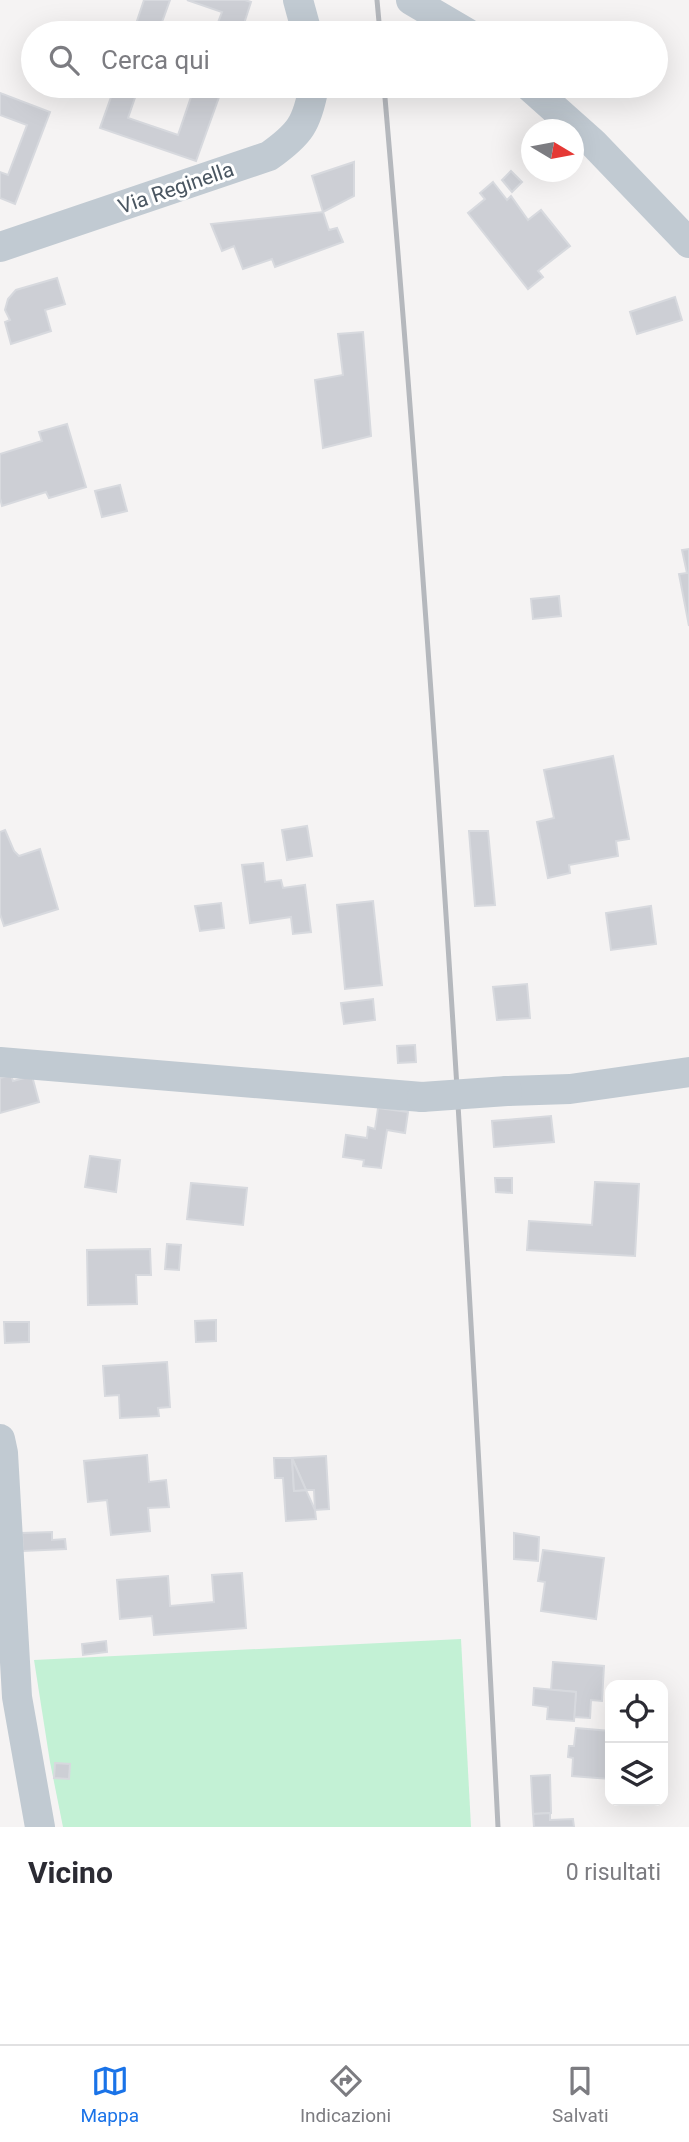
<!DOCTYPE html>
<html lang="it">
<head>
<meta charset="utf-8">
<style>
  body { margin:0; font-family:Roboto,sans-serif; background:#f7f7f7; color:#2b2b33 }
  .controls { position:absolute; right:21px; bottom:21px; display:grid; overflow:hidden; border-radius:14px; box-shadow:0 7px 28px #0002 }
  .controls button { width:63px; height:63px; display:grid; place-items:center; padding:0; border:0; border-bottom:2px solid #e1e1e2; background:#fff; color:#2b2b33; font:35px sans-serif }
  .compass { position:absolute; left:521px; top:119px; width:63px; height:63px; border-radius:50%; background:#fff; box-shadow:0 7px 28px #0002; rotate:100deg }
  .list { margin:0; padding:0; list-style:none }
  h2 { display:flex; justify-content:space-between; align-items:center; height:91px; margin:0; padding:0 28px; font-size:30px }
  h2 small { font-size:23px; font-weight:400; color:#7c7c81 }
  .icon { flex:none; width:38px; height:38px; fill:none; stroke:currentColor; stroke-width:2; stroke-linecap:round; stroke-linejoin:round }
  .map { position:relative; flex:none; width:689px; height:1827px; overflow:hidden }
  .search { position:absolute; background:#fff; box-shadow:0 7px 28px #0002; left:21px; right:21px; top:21px; height:77px; display:flex; align-items:center; gap:18px; box-sizing:border-box; padding:0 24px; border-radius:38px; color:#7c7c81; font-size:26px }
  .sheet { height:217px; background:#fff }
  nav { display:flex; justify-content:space-around; align-items:center; box-sizing:border-box; height:98px; border-top:2px solid #e1e1e2; background:#fff; font-size:19px; color:#7c7c81 }
  nav a { display:grid; justify-items:center; gap:4px }
  nav .on { color:#1a73e8 }
  .map>svg:first-child { display:block }
  .green { fill:#c3f1d5 }
  .building { fill:#cdcfd5; stroke:#d7d9de; stroke-width:2 }
  .lines { fill:none; stroke-linecap:round; stroke-linejoin:round }
  .street { stroke:#c1cad2; stroke-width:30 }
  .rail { stroke:#b5b8bd; stroke-width:5 }
  .street-bridge { stroke:#c1cad2; stroke-width:30 }
  .labels { text-anchor:middle; stroke-width:6; stroke-linejoin:round; paint-order:stroke }
  .street-label { font-size:21px; fill:#4a5661; stroke:#fff }
</style>
</head>
<body>
<div class="map">
<svg width="689" height="1827" viewBox="0 0 689 1827">
  <rect width="100%" height="100%" fill="#f5f3f3"/>
  <path class="green" d="M 461,1639 L 471,1827 L 63,1827 L 50,1762 L 34,1660 Z"/>
  <g class="building">
    <path d="M 144,0 L 170,0 L 158,33 L 133,33 Z"/>
    <path d="M 187,0 L 245,0 L 251,2 L 241,33 L 214,33 L 222,12 Z"/>
    <path d="M 115,86 L 139,86 L 128,118 L 178,135 L 192,94 L 169,86 L 223,86 L 196,161 L 100,128 Z"/>
    <path d="M 0,93 L 50,112 L 15,204 L 0,198 L 0,172 L 8,175 L 27,125 L 0,115 Z"/>
    <path d="M 354,162 L 354,196 L 323,212 L 312,176 Z"/>
    <path d="M 511,171 L 522,182 L 512,192 L 502,180 Z"/>
    <path d="M 493,182 L 507,200 L 511,196 L 528,220 L 541,210 L 570,246 L 538,271 L 543,277 L 528,289 L 468,213 L 485,199 L 480,193 Z"/>
    <path d="M 323,212 L 329,230 L 337,228 L 343,242 L 275,267 L 272,259 L 243,269 L 234,246 L 222,251 L 211,224 Z"/>
    <path d="M 57,278 L 65,304 L 45,310 L 51,331 L 11,344 L 5,322 L 10,320 L 5,310 L 8,299 L 16,290 Z"/>
    <path d="M 675,297 L 682,320 L 637,334 L 630,312 Z"/>
    <path d="M 363,332 L 371,436 L 323,448 L 315,380 L 343,375 L 338,334 Z"/>
    <path d="M 67,424 L 86,487 L 49,498 L 46,492 L 2,506 L 0,498 L 0,454 L 42,441 L 39,432 Z"/>
    <path d="M 120,485 L 127,511 L 102,517 L 95,491 Z"/>
    <path d="M 689,549 L 689,626 L 679,574 L 687,573 L 682,550 Z"/>
    <path d="M 559,596 L 561,616 L 533,619 L 531,599 Z"/>
    <path d="M 613,756 L 629,839 L 616,841 L 618,856 L 569,865 L 570,873 L 548,878 L 537,822 L 554,818 L 544,770 Z"/>
    <path d="M 307,826 L 312,856 L 287,860 L 282,830 Z"/>
    <path d="M 5,830 L 14,851 L 19,856 L 40,849 L 58,909 L 4,926 L 0,914 L 0,832 Z"/>
    <path d="M 469,831 L 488,831 L 495,905 L 475,906 Z"/>
    <path d="M 263,863 L 265,882 L 281,880 L 283,888 L 305,885 L 311,932 L 293,934 L 291,917 L 250,923 L 242,865 Z"/>
    <path d="M 373,901 L 382,985 L 345,989 L 337,905 Z"/>
    <path d="M 221,903 L 224,928 L 200,931 L 195,906 Z"/>
    <path d="M 651,906 L 656,944 L 611,950 L 606,913 Z"/>
    <path d="M 527,984 L 530,1018 L 497,1020 L 493,987 Z"/>
    <path d="M 373,999 L 375,1020 L 344,1024 L 341,1003 Z"/>
    <path d="M 415,1045 L 416,1062 L 398,1063 L 397,1046 Z"/>
    <path d="M 11,1075 L 13,1081 L 32,1076 L 39,1102 L 0,1113 L 0,1078 Z"/>
    <path d="M 378,1108 L 408,1112 L 405,1133 L 387,1130 L 381,1168 L 363,1166 L 364,1160 L 343,1157 L 346,1135 L 367,1138 L 368,1127 L 375,1129 Z"/>
    <path d="M 551,1116 L 554,1142 L 494,1147 L 492,1121 Z"/>
    <path d="M 90,1156 L 120,1160 L 116,1192 L 85,1187 Z"/>
    <path d="M 495,1178 L 512,1178 L 512,1193 L 496,1192 Z"/>
    <path d="M 595,1182 L 639,1184 L 635,1256 L 527,1250 L 529,1221 L 592,1225 Z"/>
    <path d="M 191,1183 L 247,1188 L 243,1225 L 187,1219 Z"/>
    <path d="M 167,1244 L 181,1245 L 179,1270 L 165,1269 Z"/>
    <path d="M 150,1249 L 151,1275 L 136,1275 L 137,1304 L 88,1305 L 87,1250 Z"/>
    <path d="M 216,1320 L 216,1341 L 196,1342 L 195,1321 Z"/>
    <path d="M 4,1322 L 29,1322 L 29,1342 L 5,1343 Z"/>
    <path d="M 167,1362 L 170,1407 L 158,1408 L 159,1416 L 120,1418 L 119,1395 L 105,1396 L 103,1366 Z"/>
    <path d="M 147,1455 L 149,1482 L 166,1480 L 169,1507 L 148,1508 L 150,1531 L 111,1535 L 107,1500 L 88,1502 L 84,1461 Z"/>
    <path d="M 326,1456 L 329,1509 L 315,1510 L 314,1490 L 306,1490 L 292,1458 Z"/>
    <path d="M 274,1458 L 292,1458 L 294,1491 L 306,1490 L 315,1510 L 316,1519 L 286,1521 L 283,1478 L 275,1478 Z"/>
    <path d="M 292,1458 L 306,1490 L 294,1491 Z"/>
    <path d="M 52,1532 L 52,1540 L 65,1539 L 66,1549 L 23,1551 L 22,1533 Z"/>
    <path d="M 514,1533 L 539,1537 L 538,1561 L 514,1559 Z"/>
    <path d="M 543,1550 L 604,1558 L 596,1619 L 541,1611 L 545,1582 L 538,1581 Z"/>
    <path d="M 242,1573 L 246,1628 L 154,1635 L 152,1616 L 120,1619 L 117,1580 L 168,1576 L 170,1606 L 214,1602 L 212,1575 Z"/>
    <path d="M 106,1641 L 107,1652 L 83,1655 L 82,1644 Z"/>
    <path d="M 553,1662 L 604,1666 L 602,1701 L 591,1700 L 590,1718 L 574,1717 L 576,1692 L 551,1690 Z"/>
    <path d="M 534,1688 L 576,1692 L 574,1721 L 547,1719 L 548,1707 L 533,1705 Z"/>
    <path d="M 576,1728 L 610,1731 L 610,1779 L 572,1776 L 573,1758 L 568,1757 L 569,1746 L 574,1746 Z"/>
    <path d="M 55,1763 L 70,1764 L 69,1779 L 54,1778 Z"/>
    <path d="M 550,1775 L 551,1813 L 533,1814 L 531,1776 Z"/>
    <path d="M 550,1813 L 550,1820 L 573,1819 L 574,1827 L 534,1827 L 533,1814 Z"/>
  </g>
  <g class="lines">
    <g class="street">
      <path d="M 298,0 L 307,33"/>
      <path d="M 411,0 L 467,33"/>
      <path d="M 529,86 L 593,143 L 689,243"/>
      <path d="M 0,247 L 269,156 C 300,134 307,124 314,86"/>
      <path d="M 0,1062 L 422,1097"/>
      <path d="M 507,1091 L 570,1089 L 689,1072"/>
      <path d="M 0,1439 L 3,1453 L 17,1697 L 40,1827"/>
    </g>
    <g class="rail">
      <path d="M 377,0 L 380,33"/>
      <path d="M 384,86 C 434,665 469,1246 498,1827"/>
    </g>
    <path class="street-bridge" d="M 422,1097 L 507,1091"/>
  </g>
  <g class="labels">
    <g class="street-label">
      <text transform="translate(176 188) rotate(-19)" y="7">Via Reginella</text>
    </g>
  </g>
</svg>
<div class="controls">
<button><svg class="icon" aria-label="locate" viewBox="0 0 24 24"><circle cx="12" cy="12" r="6"/><path d="M12 2v4M12 18v4M2 12h4M18 12h4"/></svg></button>
<button><svg class="icon" aria-label="layers" viewBox="0 0 24 24"><path d="M12 4l9 5-9 5-9-5zM3 14l9 5 9-5"/></svg></button>
</div>
<svg class="compass" viewBox="-18 -18 36 36"><path d="M0-13l5 13h-10z" fill="#e53935"/><path d="M0 13l5-13h-10z" fill="#7c7c81"/></svg>
<div class="search"><svg class="icon" aria-label="search" viewBox="0 0 24 24"><circle cx="10" cy="10" r="6"/><path d="M15 15l6 6"/></svg>Cerca qui</div>
</div>
<section class="sheet">
<h2>Vicino<small>0 risultati</small></h2>
<ul class="list">
</ul>
</section>
<nav>
<a class="on"><svg class="icon" aria-label="map" viewBox="0 0 24 24"><path d="M3 6l6-2 6 2 6-2v14l-6 2-6-2-6 2zM9 4v14M15 6v14"/></svg>Mappa</a>
<a><svg class="icon" aria-label="directions" viewBox="0 0 24 24"><path d="M12 3l9 9-9 9-9-9zM9 14v-3h6M13 9l2 2-2 2"/></svg>Indicazioni</a>
<a><svg class="icon" aria-label="saved" viewBox="0 0 24 24"><path d="M7 4h10v16l-5-4-5 4z"/></svg>Salvati</a>
</nav>
</body>
</html>
